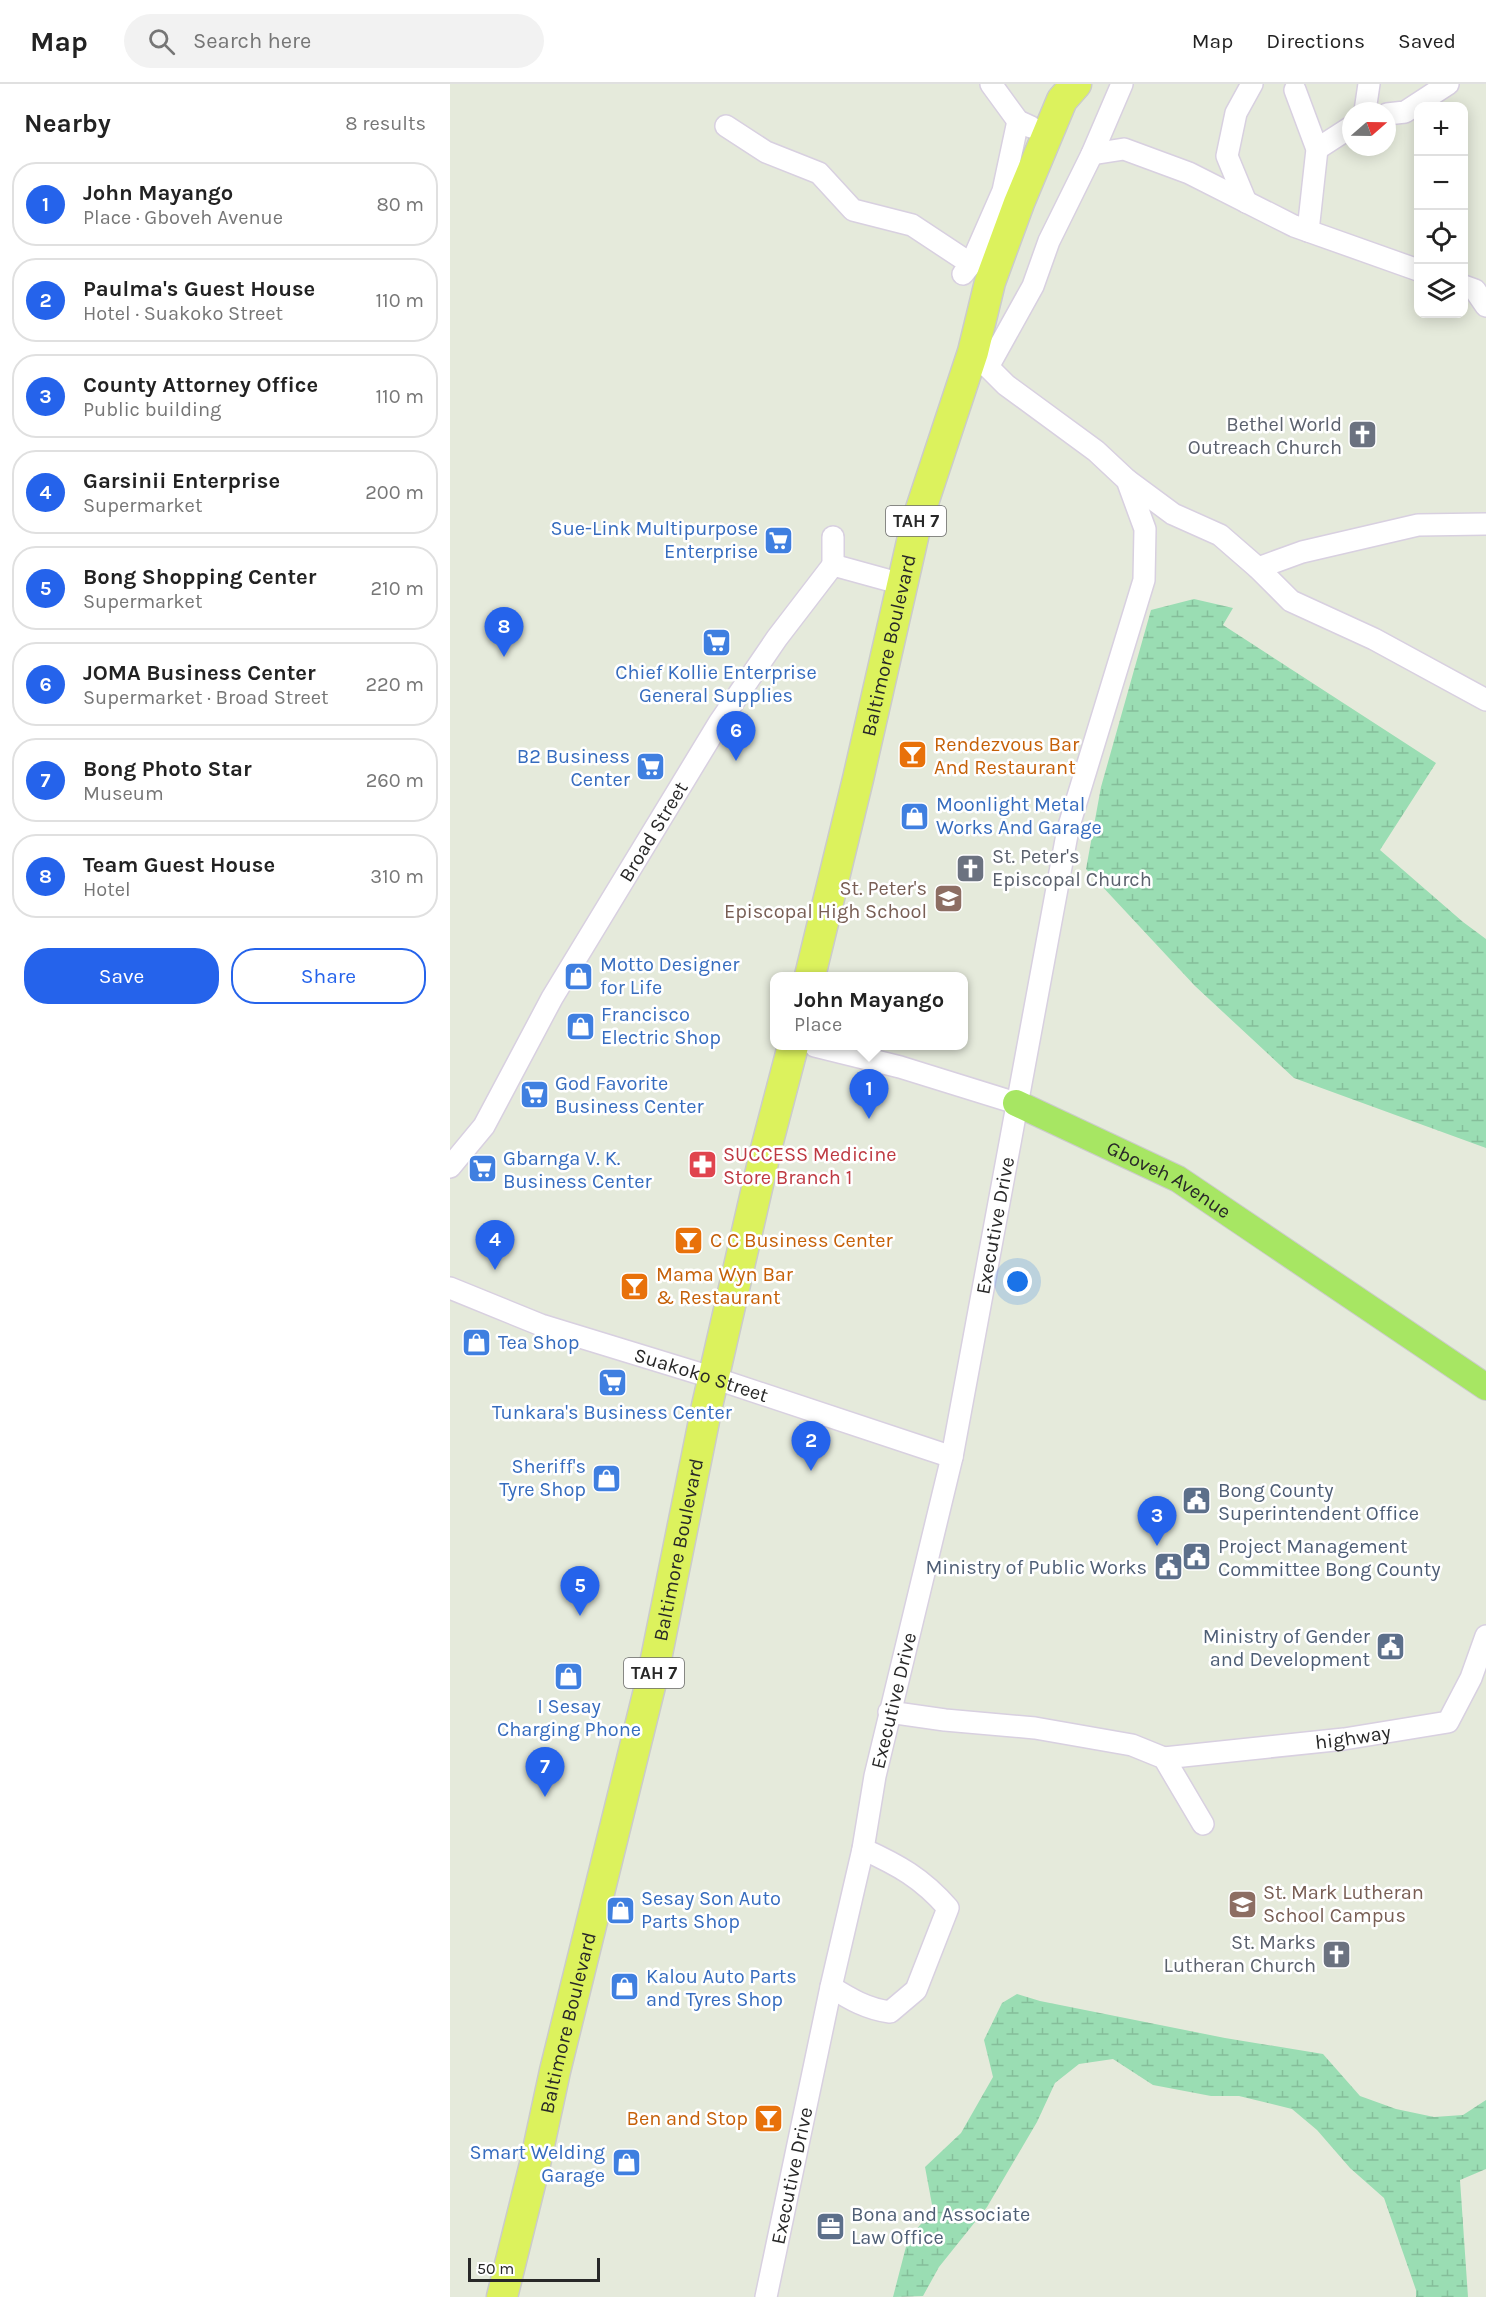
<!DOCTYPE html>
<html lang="en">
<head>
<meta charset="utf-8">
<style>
  body { margin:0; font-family:Karla,sans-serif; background:#f2f2f2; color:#222 }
  .controls { position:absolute; right:18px; top:18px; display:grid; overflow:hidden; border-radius:12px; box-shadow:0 3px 15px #0003 }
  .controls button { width:54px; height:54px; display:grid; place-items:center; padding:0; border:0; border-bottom:2px solid #e0e0e0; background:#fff; color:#222; font:30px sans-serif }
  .compass { position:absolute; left:892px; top:18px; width:54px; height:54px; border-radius:50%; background:#fff; box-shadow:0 3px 15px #0003; rotate:70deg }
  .scale { position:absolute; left:18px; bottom:15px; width:132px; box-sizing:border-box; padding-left:6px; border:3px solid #282828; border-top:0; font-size:16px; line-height:21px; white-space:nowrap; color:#282828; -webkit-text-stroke:4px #fff; paint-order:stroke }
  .you { position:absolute; left:568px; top:1198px; width:21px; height:21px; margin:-15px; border:4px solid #fff; border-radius:50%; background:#1a73e8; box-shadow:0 0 0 9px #1a73e833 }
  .badge { display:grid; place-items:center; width:39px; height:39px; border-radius:50%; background:#2563eb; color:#fff; font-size:20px; font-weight:700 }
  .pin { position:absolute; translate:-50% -50px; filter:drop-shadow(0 2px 3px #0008) }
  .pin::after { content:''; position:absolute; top:32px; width:21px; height:18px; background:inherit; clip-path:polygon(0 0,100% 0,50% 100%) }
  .popup { position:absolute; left:320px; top:888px; width:198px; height:78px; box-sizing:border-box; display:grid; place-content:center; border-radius:12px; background:#fff; filter:drop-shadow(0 2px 4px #0005); font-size:20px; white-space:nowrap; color:#767676 }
  .popup b { font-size:22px; color:#222 }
  .popup::after { content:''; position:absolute; left:50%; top:100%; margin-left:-12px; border:12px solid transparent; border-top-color:#fff }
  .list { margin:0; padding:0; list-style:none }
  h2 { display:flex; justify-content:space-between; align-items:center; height:78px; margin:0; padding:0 24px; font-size:26px }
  h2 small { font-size:20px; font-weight:400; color:#767676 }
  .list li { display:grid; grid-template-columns:39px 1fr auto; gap:18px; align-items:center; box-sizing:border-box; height:84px; margin:0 12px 12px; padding:0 12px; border:2px solid #e0e0e0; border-radius:24px }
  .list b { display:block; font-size:22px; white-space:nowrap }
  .list p { margin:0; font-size:20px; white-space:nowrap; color:#767676 }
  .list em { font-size:20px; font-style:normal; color:#767676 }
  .actions { display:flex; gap:12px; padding:18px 24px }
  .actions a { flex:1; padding:14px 0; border:2px solid #2563eb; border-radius:24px; text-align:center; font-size:21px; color:#2563eb }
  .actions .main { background:#2563eb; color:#fff }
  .icon { flex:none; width:33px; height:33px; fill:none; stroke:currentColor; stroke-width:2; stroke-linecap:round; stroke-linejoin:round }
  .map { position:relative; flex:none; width:1036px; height:2213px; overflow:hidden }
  header { display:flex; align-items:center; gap:36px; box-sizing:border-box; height:84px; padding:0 30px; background:#fff; border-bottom:2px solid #e0e0e0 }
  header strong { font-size:28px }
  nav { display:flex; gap:33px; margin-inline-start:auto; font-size:21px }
  .search { width:420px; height:54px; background:#f2f2f2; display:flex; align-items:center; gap:15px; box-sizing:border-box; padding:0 21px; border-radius:33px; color:#767676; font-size:22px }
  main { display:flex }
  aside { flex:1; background:#fff }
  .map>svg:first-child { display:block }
  .wetland { fill:url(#wetland-marsh) }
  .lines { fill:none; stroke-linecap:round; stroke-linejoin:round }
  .minor-casing { stroke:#d8d0e0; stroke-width:24 }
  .major-casing { stroke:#cbcbcb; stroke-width:28 }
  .highway-casing { stroke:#cbcbcb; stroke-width:33 }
  .minor { stroke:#fff; stroke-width:21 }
  .major { stroke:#a7e663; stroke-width:26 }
  .highway { stroke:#dcf25d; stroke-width:30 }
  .labels { text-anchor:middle; stroke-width:5; stroke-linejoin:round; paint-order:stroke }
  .shield { fill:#fff; stroke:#686868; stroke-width:1.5 }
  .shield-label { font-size:18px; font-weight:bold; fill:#282828 }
  .worship-label { font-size:20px; fill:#5b616d; stroke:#fff; text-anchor:end }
  .shop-label { font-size:20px; fill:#366cbe; stroke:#fff; text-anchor:start }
  .street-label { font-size:20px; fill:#282828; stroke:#fff }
  .food-label { font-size:20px; fill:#c56008; stroke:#fff; text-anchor:start }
  .education-label { font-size:20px; fill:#785e54; stroke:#fff; text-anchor:end }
  .health-label { font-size:20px; fill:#be3a42; stroke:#fff; text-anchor:start }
  .service-label { font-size:20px; fill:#4e5e75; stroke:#fff; text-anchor:start }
</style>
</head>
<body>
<header>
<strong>Map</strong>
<div class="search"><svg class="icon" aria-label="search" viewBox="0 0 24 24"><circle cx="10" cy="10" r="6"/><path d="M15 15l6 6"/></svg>Search here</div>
<nav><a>Map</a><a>Directions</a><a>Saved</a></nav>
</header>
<main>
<aside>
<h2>Nearby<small>8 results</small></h2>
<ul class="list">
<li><span class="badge">1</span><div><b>John Mayango</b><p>Place · Gboveh Avenue</p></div><em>80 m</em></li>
<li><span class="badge">2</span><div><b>Paulma's Guest House</b><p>Hotel · Suakoko Street</p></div><em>110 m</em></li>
<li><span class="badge">3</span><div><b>County Attorney Office</b><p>Public building</p></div><em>110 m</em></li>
<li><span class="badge">4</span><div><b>Garsinii Enterprise</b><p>Supermarket</p></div><em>200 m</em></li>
<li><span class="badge">5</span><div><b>Bong Shopping Center</b><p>Supermarket</p></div><em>210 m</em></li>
<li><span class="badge">6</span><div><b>JOMA Business Center</b><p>Supermarket · Broad Street</p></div><em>220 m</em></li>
<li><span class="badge">7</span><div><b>Bong Photo Star</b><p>Museum</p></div><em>260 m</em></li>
<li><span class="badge">8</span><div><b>Team Guest House</b><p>Hotel</p></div><em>310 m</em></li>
</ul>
<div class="actions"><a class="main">Save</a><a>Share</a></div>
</aside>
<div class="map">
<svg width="1036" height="2213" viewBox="0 0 1036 2213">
  <defs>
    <pattern id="wetland-marsh" width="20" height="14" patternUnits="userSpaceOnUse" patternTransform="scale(1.5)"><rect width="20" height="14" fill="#9addb3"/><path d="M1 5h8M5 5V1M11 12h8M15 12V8" fill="none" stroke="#85be9a"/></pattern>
  </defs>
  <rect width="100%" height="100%" fill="#e5eadb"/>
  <g class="wetland">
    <path d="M 744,515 L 783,524 L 773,541 L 986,679 L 930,766 L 1013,838 L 1036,855 L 1036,1064 L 844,994 L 745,902 L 636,785 L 651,703 L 701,526 Z"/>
    <path d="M 567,1910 L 590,1917 L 775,1954 L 873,1970 L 910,2012 L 946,2025 L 984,2033 L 1013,2031 L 1036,2016 L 1036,2085 L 1010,2096 L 1018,2213 L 966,2213 L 966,2206 L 934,2114 L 900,2084 L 867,2046 L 842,2025 L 789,2012 L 761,2012 L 703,2001 L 663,1975 L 629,1980 L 605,1999 L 587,2038 L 537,2123 L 489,2183 L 473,2212 L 443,2213 L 458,2155 L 483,2126 L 475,2083 L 511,2049 L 543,1993 L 534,1956 L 552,1919 Z"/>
  </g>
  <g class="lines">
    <defs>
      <g id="minor">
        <path d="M 541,0 L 568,37 L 581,43"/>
        <path d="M 845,6 L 867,65 L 858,147"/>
        <path d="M 915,27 L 919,0"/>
        <path d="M 937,30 L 955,28 L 998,0"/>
        <path d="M 276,42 L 316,68 L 369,89 L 403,126 L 462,141 L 521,180"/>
        <path d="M 867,65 L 901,43"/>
        <path d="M 642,70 L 674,65 L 739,89 L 844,142 L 968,186"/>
        <path d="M 796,118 L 777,72 L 786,29 L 802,0"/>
        <path d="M 513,190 L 521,180 L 553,107 L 568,37"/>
        <path d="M 1014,202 L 1025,206 L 1036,222"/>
        <path d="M 538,283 L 583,202 L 599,157 L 642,70 L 672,0"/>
        <path d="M 677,396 L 723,430 L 770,451 L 808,484 L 841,517 L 924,555 L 1036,616"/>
        <path d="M 383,481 L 383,453"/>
        <path d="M 808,484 L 852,468 L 968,441 L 1036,440"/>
        <path d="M 365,962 L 450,983 L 566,1019"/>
        <path id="s1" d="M 0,1083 L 34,1042 L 102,914 L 269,639 L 327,554 L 383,481 L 452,500"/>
        <path id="s2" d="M 0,1204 L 91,1241 L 264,1294 L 502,1373"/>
        <path d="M 439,1628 L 495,1636 L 585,1644 L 682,1661 L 714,1674 L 753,1740"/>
        <path id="s3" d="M 714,1674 L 894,1655 L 998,1638 L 1021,1594 L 1036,1552"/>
        <path d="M 381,1903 C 400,1915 417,1925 440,1928 L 466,1906 L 498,1824 C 472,1794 448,1781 413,1765"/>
        <path id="s4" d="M 316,2213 L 381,1903 L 413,1765 L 425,1692 L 502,1373 L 618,745 L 694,496 L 695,445 L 677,396 L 646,367 L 556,301 L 523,268"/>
      </g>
      <g id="major">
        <path id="s5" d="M 566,1019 L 728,1095 L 1036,1303"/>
      </g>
      <g id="highway">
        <path id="s6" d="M 360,892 L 408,695 L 466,440 L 523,268 L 540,198 L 569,119 L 612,16 L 626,0"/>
        <path id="s7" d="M 52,2213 L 85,2080 L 105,1987 L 203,1590 L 257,1322 L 316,1065 L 343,962"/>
      </g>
    </defs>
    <use href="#minor" class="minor-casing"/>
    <use href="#major" class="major-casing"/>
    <use href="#highway" class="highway-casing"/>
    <use href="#minor" class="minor"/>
    <use href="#major" class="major"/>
    <use href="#highway" class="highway"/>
  </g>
  <defs>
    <symbol id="church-square" viewBox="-11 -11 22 22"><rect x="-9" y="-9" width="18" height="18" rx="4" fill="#6b7280" stroke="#fff"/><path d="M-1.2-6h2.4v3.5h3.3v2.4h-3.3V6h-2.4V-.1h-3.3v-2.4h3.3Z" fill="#fff"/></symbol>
    <symbol id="supermarket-square" viewBox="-11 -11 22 22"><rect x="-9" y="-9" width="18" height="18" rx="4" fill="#3f7fe0" stroke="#fff"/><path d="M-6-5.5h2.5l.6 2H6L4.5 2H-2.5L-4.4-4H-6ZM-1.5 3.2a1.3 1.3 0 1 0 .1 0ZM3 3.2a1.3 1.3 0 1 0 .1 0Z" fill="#fff"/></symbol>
    <symbol id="bar-square" viewBox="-11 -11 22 22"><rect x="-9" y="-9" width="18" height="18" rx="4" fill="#e8710a" stroke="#fff"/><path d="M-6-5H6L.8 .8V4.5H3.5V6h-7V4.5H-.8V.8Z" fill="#fff"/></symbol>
    <symbol id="shop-square" viewBox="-11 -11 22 22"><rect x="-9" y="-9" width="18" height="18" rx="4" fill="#3f7fe0" stroke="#fff"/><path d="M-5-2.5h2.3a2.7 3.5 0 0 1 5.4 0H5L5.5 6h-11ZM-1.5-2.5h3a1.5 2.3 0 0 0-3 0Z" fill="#fff"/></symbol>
    <symbol id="school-square" viewBox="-11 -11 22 22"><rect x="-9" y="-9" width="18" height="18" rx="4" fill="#8d6e63" stroke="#fff"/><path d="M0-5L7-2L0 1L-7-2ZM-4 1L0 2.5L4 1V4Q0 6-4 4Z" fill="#fff"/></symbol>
    <symbol id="pharmacy-square" viewBox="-11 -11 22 22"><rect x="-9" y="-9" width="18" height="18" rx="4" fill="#e0444e" stroke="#fff"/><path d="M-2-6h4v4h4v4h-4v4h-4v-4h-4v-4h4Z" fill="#fff"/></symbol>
    <symbol id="civic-square" viewBox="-11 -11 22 22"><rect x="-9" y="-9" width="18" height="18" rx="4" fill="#5c6f8a" stroke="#fff"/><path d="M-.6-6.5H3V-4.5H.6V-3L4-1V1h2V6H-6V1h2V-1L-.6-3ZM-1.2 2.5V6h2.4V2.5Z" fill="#fff"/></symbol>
    <symbol id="office-square" viewBox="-11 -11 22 22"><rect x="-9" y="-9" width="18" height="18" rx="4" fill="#5c6f8a" stroke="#fff"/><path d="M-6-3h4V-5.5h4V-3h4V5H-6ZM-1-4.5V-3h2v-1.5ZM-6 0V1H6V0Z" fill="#fff"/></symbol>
  </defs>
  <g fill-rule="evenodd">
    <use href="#church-square" x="896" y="334" width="33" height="33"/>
    <use href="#supermarket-square" x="312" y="440" width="33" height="33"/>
    <use href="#supermarket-square" x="250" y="542" width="33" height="33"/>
    <use href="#bar-square" x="446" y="654" width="33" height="33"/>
    <use href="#supermarket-square" x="184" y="666" width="33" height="33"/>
    <use href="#shop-square" x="448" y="716" width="33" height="33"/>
    <use href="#church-square" x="504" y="768" width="33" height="33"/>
    <use href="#school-square" x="482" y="798" width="33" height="33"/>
    <use href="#shop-square" x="112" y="876" width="33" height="33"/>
    <use href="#shop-square" x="114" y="926" width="33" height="33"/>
    <use href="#supermarket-square" x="68" y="994" width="33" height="33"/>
    <use href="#pharmacy-square" x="236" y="1064" width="33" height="33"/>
    <use href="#supermarket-square" x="16" y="1068" width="33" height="33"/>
    <use href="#bar-square" x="222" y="1140" width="33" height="33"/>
    <use href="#bar-square" x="168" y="1186" width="33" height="33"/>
    <use href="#shop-square" x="10" y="1242" width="33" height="33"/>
    <use href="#supermarket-square" x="146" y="1282" width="33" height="33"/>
    <use href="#shop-square" x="140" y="1378" width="33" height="33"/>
    <use href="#civic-square" x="730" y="1400" width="33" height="33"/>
    <use href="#civic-square" x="730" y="1456" width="33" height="33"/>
    <use href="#civic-square" x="702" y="1466" width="33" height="33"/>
    <use href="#civic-square" x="924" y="1546" width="33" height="33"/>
    <use href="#shop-square" x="102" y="1576" width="33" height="33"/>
    <use href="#school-square" x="776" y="1804" width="33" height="33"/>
    <use href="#shop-square" x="154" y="1810" width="33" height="33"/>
    <use href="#church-square" x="870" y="1854" width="33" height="33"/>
    <use href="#shop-square" x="158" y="1886" width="33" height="33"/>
    <use href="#bar-square" x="302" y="2018" width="33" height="33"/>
    <use href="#shop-square" x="160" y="2062" width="33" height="33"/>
    <use href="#office-square" x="364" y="2126" width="33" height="33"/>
  </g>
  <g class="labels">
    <g class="shield">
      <rect x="436" y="422" width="60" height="30" rx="4.5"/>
      <rect x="174" y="1574" width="60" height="30" rx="4.5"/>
    </g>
    <g class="shield-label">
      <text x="466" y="443">TAH 7</text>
      <text x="204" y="1595">TAH 7</text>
    </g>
    <g class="worship-label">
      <text x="892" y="347">Bethel World<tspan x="892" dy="23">Outreach Church</tspan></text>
      <text x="542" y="779" text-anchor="start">St. Peter's<tspan x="542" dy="23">Episcopal Church</tspan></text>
      <text x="866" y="1865">St. Marks<tspan x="866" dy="23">Lutheran Church</tspan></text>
    </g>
    <g class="shop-label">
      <text x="308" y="451" text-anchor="end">Sue-Link Multipurpose<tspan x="308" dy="23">Enterprise</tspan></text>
      <text x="266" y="595" text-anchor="middle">Chief Kollie Enterprise<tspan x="266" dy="23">General Supplies</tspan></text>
      <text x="180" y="679" text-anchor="end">B2 Business<tspan x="180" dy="23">Center</tspan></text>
      <text x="486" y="727">Moonlight Metal<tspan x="486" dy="23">Works And Garage</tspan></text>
      <text x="150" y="887">Motto Designer<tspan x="150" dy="23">for Life</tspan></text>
      <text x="151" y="937">Francisco<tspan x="151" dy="23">Electric Shop</tspan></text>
      <text x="105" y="1006">God Favorite<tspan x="105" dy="23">Business Center</tspan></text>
      <text x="53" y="1081">Gbarnga V. K.<tspan x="53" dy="23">Business Center</tspan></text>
      <text x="48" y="1265">Tea Shop</text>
      <text x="162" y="1335" text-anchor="middle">Tunkara's Business Center</text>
      <text x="136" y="1389" text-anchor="end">Sheriff's<tspan x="136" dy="23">Tyre Shop</tspan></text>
      <text x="119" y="1629" text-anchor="middle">I Sesay<tspan x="119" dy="23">Charging Phone</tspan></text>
      <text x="191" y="1821">Sesay Son Auto<tspan x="191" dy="23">Parts Shop</tspan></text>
      <text x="196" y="1899">Kalou Auto Parts<tspan x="196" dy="23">and Tyres Shop</tspan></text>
      <text x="155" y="2075" text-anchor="end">Smart Welding<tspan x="155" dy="23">Garage</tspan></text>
    </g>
    <g class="street-label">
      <text dy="7" stroke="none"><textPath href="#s6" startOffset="340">Baltimore Boulevard</textPath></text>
      <text dy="7" stroke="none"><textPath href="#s1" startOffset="393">Broad Street</textPath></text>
      <text dy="7" stroke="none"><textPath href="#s5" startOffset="171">Gboveh Avenue</textPath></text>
      <text dy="7" stroke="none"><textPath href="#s4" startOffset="1096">Executive Drive</textPath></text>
      <text dy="7" stroke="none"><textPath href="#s2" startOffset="266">Suakoko Street</textPath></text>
      <text dy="7" stroke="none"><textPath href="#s7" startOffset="768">Baltimore Boulevard</textPath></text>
      <text dy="7" stroke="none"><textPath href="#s4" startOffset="610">Executive Drive</textPath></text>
      <text dy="7" stroke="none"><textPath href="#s3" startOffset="190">highway</textPath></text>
      <text dy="7" stroke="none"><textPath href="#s7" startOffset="282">Baltimore Boulevard</textPath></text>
      <text dy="7" stroke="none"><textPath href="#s4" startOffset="124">Executive Drive</textPath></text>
    </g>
    <g class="food-label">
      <text x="484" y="667">Rendezvous Bar<tspan x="484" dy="23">And Restaurant</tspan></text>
      <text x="260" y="1163">C C Business Center</text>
      <text x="206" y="1197">Mama Wyn Bar<tspan x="206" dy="23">&amp; Restaurant</tspan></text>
      <text x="298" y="2041" text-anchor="end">Ben and Stop</text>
    </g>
    <g class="education-label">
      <text x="477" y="811">St. Peter's<tspan x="477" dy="23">Episcopal High School</tspan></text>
      <text x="813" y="1815" text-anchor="start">St. Mark Lutheran<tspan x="813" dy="23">School Campus</tspan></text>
    </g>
    <g class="health-label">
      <text x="273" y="1077">SUCCESS Medicine<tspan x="273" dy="23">Store Branch 1</tspan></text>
    </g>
    <g class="service-label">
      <text x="768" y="1413">Bong County<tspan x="768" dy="23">Superintendent Office</tspan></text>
      <text x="768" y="1469">Project Management<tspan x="768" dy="23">Committee Bong County</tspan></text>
      <text x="697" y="1490" text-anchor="end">Ministry of Public Works</text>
      <text x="920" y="1559" text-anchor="end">Ministry of Gender<tspan x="920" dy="23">and Development</tspan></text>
      <text x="401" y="2137">Bona and Associate<tspan x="401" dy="23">Law Office</tspan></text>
    </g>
  </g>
</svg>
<div class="controls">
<button>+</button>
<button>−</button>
<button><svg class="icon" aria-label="locate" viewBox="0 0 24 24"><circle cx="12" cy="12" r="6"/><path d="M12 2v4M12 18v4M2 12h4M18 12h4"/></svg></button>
<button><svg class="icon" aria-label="layers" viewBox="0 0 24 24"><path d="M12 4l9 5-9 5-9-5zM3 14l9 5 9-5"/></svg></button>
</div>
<svg class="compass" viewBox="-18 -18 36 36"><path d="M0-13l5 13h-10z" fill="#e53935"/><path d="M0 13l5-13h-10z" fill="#767676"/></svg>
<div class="scale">50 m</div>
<div class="you"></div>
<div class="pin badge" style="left:419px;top:1035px">1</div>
<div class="popup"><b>John Mayango</b>Place</div>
<div class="pin badge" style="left:361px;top:1387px">2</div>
<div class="pin badge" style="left:707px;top:1462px">3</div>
<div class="pin badge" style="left:45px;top:1186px">4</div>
<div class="pin badge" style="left:130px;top:1532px">5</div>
<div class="pin badge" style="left:286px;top:677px">6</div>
<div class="pin badge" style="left:95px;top:1713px">7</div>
<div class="pin badge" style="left:54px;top:573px">8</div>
</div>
</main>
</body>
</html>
